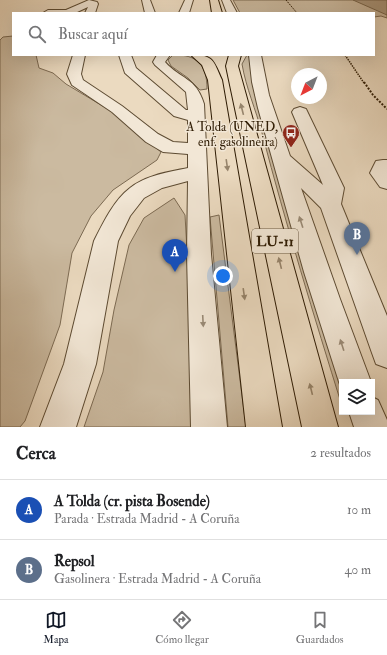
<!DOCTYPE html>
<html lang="es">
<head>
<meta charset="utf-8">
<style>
  body { margin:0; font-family:"IM FELL Double Pica",serif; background:#f6f6f6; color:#202124 }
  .controls { position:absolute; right:12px; bottom:12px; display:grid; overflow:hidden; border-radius:0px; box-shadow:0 4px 16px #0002 }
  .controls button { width:36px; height:36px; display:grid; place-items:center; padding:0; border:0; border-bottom:1px solid #e0e0e0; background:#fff; color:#202124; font:20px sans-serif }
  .compass { position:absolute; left:291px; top:68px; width:36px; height:36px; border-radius:50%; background:#fff; box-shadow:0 4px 16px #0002; rotate:222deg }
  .you { position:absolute; left:223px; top:276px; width:14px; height:14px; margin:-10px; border:3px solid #fff; border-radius:50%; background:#1a73e8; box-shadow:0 0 0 6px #1a73e833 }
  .badge { display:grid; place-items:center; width:26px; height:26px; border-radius:50%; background:#111827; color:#fff; font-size:13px; font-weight:700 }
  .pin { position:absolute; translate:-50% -33px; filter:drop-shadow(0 1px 2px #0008) }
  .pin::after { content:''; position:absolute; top:21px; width:14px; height:12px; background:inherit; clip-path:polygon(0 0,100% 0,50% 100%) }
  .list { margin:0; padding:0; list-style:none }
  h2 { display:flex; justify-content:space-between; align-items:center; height:52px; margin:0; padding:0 16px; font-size:17px }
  h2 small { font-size:13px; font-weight:400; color:#757577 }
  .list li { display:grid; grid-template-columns:26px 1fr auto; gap:12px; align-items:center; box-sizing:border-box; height:60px; padding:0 16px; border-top:1px solid #e0e0e0 }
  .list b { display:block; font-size:15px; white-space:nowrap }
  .list p { margin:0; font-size:13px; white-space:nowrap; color:#757577 }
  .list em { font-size:13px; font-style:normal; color:#757577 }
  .icon { flex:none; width:22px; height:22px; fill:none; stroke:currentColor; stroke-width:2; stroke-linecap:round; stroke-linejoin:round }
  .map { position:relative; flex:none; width:387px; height:427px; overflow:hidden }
  .search { position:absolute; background:#fff; box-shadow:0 4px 16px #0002; left:12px; right:12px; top:12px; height:44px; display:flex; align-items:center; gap:10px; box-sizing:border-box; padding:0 14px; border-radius:0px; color:#757577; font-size:15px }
  .sheet { height:172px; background:#fff }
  nav { display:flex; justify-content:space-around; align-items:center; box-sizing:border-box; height:56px; border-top:1px solid #e0e0e0; background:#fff; font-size:11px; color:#757577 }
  nav a { display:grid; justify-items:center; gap:2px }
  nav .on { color:#111827 }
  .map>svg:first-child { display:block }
  .green { fill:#cbbaa0; stroke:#7c6a52 }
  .water { fill:#ab9980; stroke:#79674e }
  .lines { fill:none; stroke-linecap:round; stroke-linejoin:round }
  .minor-casing { stroke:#5d4b32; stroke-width:2 }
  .highway-casing { stroke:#2e1b03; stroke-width:2 }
  .path-far2 { stroke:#2e1b03; stroke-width:1; stroke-dasharray:1.5 1; stroke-linecap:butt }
  .path-far1 { stroke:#2e1b03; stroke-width:1.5; stroke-dasharray:1.5 1; stroke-linecap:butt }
  .path { stroke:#2e1b03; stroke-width:2; stroke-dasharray:2 1.5; stroke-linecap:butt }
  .minor { fill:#f2e7d6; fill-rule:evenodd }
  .highway { fill:#ebdac0; fill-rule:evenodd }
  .oneway { fill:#96846b }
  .oneway2 { fill:#9a8b77 }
  .labels { text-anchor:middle; stroke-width:3; stroke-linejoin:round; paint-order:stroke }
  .far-poi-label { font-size:13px; fill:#2e1b03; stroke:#f2e7d6; text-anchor:end }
  .shield { fill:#f2e7d6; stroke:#695842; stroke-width:1 }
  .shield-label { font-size:14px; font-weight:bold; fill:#2e1b03 }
</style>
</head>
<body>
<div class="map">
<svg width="387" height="427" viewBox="0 0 387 427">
  <rect width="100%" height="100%" fill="#ebdac0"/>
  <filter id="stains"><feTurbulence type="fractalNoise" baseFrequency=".005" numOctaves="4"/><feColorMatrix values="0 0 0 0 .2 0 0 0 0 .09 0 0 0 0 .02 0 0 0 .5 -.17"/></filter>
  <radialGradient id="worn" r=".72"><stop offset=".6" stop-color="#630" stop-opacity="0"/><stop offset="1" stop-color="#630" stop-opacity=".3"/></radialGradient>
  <g class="green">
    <path d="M 233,0 L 354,0 L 387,12 L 387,18 L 381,16 L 374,17 L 374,13 L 240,13 Z"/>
    <path d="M 13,36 L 13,55 L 36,55 L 39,68 L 53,73 L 66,84 L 116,114 L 161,152 L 157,160 L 113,190 L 91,216 L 72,253 L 60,325 L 25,421 L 20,427 L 0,427 L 0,40 L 3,37 Z"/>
    <path d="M 173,55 C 198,54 207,66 207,89 L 200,90 L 188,78 L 171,66 L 168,60 Z"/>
    <path d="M 247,55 L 248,55 L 252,63 L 342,382 L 342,406 C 314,316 286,225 262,133 C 256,110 246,88 242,64 Z"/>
    <path d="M 174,198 L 185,215 L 197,427 L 84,427 L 103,372 L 114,310 L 129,245 L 144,218 Z"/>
    <path d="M 219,215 L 246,427 L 228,427 L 210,217 Z"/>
  </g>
  <path class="water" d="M 353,0 L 387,0 L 387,15 Z"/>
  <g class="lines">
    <defs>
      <g id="minor">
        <path d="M 89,0 L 97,2 L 98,4 L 95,13 L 85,13 L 88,7 L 75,13 L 43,13 L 48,10 L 66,10 Z"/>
        <path d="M 142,0 L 150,0 L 155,13 L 145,13 Z"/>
        <path d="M 185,0 L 193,0 L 189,13 L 179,13 Z"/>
        <path d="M 222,0 L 230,0 L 237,13 L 227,13 Z"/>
        <path d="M 73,55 L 85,55 L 81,74 L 83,80 L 122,106 L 158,134 L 173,142 L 188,143 L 188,120 L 174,116 L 125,73 L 119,55 L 131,55 L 136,68 L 186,110 L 188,110 L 186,92 L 155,65 L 153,62 L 157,55 L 170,55 L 165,62 C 181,80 196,77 204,104 L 211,254 L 227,427 L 191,427 L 187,254 L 188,181 L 162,188 L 144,198 L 130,216 L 118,241 L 96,364 L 76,427 L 40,427 L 64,364 L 94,241 C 103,223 114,200 130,188 C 146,175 169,172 188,168 L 188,154 L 163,152 L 146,142 L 112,112 L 72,85 L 67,74 Z"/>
        <path d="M 249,55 L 261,55 L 269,95 L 290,156 L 323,185 L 292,112 L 294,109 L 300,107 L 306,109 L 344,188 L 341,204 L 387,316 L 387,368 L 376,364 L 372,353 L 321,208 L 301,188 L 340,299 L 371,382 L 342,382 L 342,390 L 339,382 L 304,272 L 258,108 L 252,82 Z"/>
        <path d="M 383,160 L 387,160 L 387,189 L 380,187 L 370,173 L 376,161 Z"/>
        <path d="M 372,397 L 378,400 L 387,420 L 387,427 L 354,427 L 349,412 L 372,412 Z"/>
      </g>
      <g id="highway">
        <path d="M 210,0 L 218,0 L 222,13 L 212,13 Z"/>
        <path d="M 191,55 C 214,55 213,60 222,80 L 282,427 L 246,427 L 208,80 L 202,65 Z"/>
        <path d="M 229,55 L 241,55 L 238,66 L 338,427 L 302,427 L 226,66 Z"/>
      </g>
    </defs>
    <use href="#minor" class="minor-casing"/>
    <use href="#highway" class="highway-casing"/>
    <path class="path-far2" d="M 286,0 L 297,13"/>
    <path class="path-far1" d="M 345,55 L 364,83"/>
    <path class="path" d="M 364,82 L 373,95 L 387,109"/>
    <use href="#minor" class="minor"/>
    <use href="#highway" class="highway"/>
  </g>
  <defs><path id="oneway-solid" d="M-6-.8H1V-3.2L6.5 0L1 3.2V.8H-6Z"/></defs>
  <g class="oneway">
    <use href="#oneway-solid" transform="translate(242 109) rotate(-104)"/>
    <use href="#oneway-solid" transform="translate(227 165) rotate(82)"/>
    <use href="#oneway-solid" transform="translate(280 263) rotate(-104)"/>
    <use href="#oneway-solid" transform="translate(244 294) rotate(82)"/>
    <use href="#oneway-solid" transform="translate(311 389) rotate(-104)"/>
  </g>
  <g class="oneway2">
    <use href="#oneway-solid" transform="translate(301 222) rotate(-108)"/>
    <use href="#oneway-solid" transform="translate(203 321) rotate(87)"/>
    <use href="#oneway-solid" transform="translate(342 345) rotate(-108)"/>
  </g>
  <defs>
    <symbol id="bus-pin" viewBox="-11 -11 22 30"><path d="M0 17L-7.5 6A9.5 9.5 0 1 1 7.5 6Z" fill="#8f2418" stroke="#f2e7d6"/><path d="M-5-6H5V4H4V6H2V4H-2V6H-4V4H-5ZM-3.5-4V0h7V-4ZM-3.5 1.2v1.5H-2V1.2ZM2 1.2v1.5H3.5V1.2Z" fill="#fff"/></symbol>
  </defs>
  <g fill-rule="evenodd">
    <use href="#bus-pin" x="281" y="123" width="20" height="27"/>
  </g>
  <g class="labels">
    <g class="far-poi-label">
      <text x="278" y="131">A Tolda (UNED,<tspan x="278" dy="15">enf. gasolineira)</tspan></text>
    </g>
    <rect class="shield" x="252" y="229" width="46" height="24" rx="3"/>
    <g class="shield-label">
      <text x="275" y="246">LU-11</text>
    </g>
  </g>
  <rect width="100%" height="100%" filter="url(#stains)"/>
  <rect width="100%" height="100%" fill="url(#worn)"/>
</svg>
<div class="controls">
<button><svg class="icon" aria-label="layers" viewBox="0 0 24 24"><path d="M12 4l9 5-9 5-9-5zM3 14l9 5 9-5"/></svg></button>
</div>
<svg class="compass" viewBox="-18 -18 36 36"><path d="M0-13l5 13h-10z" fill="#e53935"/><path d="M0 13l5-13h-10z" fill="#757577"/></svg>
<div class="you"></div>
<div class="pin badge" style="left:175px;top:272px;background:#1a4fb4">A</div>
<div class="pin badge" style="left:357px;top:255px;background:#5c6f8a">B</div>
<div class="search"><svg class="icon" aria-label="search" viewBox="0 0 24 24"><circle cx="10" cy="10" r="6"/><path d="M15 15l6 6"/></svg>Buscar aquí</div>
</div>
<section class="sheet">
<h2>Cerca<small>2 resultados</small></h2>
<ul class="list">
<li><span class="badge" style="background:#1a4fb4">A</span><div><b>A Tolda (cr. pista Bosende)</b><p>Parada · Estrada Madrid - A Coruña</p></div><em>10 m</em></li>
<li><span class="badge" style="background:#5c6f8a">B</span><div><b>Repsol</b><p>Gasolinera · Estrada Madrid - A Coruña</p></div><em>40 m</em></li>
</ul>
</section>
<nav>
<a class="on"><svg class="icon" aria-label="map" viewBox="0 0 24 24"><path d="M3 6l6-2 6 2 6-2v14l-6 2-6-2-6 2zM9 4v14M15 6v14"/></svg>Mapa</a>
<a><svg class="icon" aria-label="directions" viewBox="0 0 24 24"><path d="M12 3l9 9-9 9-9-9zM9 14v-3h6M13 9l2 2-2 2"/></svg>Cómo llegar</a>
<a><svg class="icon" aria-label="saved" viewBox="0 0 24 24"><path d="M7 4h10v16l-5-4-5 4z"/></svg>Guardados</a>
</nav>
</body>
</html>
